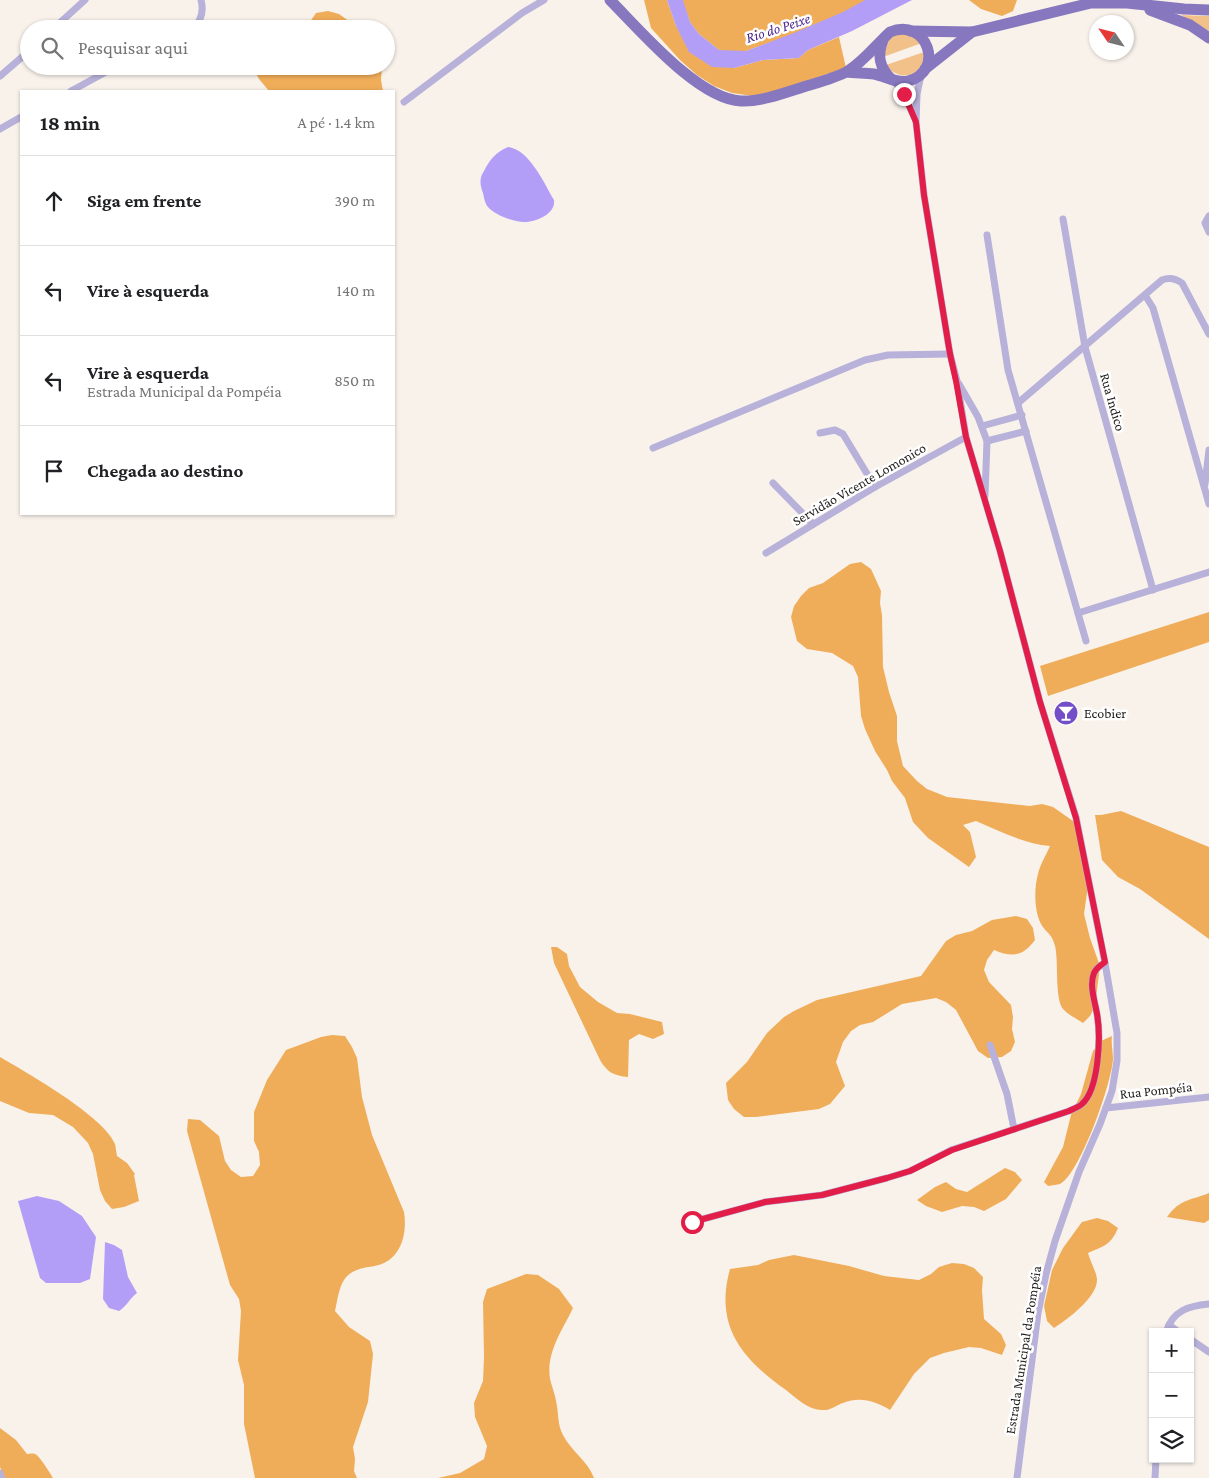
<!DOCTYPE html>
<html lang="pt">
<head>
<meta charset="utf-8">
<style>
  body { margin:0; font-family:"Crimson Pro",serif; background:#f6f6f6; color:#202124 }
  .controls { position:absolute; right:15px; bottom:15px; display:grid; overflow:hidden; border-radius:0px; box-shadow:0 1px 4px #0004 }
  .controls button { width:45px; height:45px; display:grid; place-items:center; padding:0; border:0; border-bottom:1px solid #e0e0e0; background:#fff; color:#202124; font:25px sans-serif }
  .compass { position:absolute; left:1089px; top:15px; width:45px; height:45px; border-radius:50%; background:#fff; box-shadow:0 1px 4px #0004; rotate:305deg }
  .stop { position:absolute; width:15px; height:15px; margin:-11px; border:4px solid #e11d48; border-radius:50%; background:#fff }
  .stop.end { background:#e11d48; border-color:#fff; box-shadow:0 1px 5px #0008 }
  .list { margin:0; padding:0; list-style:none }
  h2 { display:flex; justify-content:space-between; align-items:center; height:65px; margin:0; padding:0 20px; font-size:21px }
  h2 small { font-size:16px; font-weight:400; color:#757577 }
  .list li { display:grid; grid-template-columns:32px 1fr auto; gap:15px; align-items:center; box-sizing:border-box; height:90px; padding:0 20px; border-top:1px solid #e0e0e0 }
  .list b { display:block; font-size:19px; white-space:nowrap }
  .list p { margin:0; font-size:16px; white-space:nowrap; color:#757577 }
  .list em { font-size:16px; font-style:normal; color:#757577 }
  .icon { flex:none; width:28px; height:28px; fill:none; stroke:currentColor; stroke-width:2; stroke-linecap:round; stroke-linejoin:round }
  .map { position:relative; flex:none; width:1209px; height:1478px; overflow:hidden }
  .search { position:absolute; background:#fff; box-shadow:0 1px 4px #0004; left:20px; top:20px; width:375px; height:55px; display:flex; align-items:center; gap:12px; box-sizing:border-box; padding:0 18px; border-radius:28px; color:#757577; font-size:19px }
  .panel { position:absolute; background:#fff; box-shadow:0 1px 4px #0004; left:20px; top:90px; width:375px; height:425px; border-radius:0px }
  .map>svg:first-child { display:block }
  .green { fill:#f2c18a }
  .forest { fill:#f0ad59 }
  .water { fill:#b29ef7 }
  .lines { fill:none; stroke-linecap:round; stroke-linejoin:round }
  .minor { stroke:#b8b1d9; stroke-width:7 }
  .primary { stroke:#8777bf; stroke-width:11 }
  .route { stroke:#e11d48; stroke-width:6 }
  .labels { text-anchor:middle; stroke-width:5; stroke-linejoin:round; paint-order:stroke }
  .street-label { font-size:14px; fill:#1e1c19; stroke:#fff }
  .poi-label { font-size:14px; fill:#1e1c19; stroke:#fff; text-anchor:start }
  .water-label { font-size:15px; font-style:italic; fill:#4c298e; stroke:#fff }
</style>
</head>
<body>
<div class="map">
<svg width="1209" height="1478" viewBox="0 0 1209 1478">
  <rect width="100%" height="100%" fill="#f9f2eb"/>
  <g class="green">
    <path d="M 1181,15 L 1209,16 L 1209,31 Z"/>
    <path d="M 895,34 L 909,34 L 922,43 L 883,57 L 885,44 Z"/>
    <path d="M 924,52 C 924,56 923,61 922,64 C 914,80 895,78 886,65 Z"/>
  </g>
  <g class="forest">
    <path d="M 644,0 L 667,0 L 676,26 L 734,68 L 763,60 L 799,58 L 808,50 L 839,37 L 846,68 L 769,93 L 753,96 L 732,93 L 714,86 L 697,75 L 680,60 L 651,28 Z"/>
    <path d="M 682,0 L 871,0 L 798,35 L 774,41 L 746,51 L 730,52 L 719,50 L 699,34 L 690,22 Z"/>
    <path d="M 969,0 L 1017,0 L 1013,11 L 1002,16 L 981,9 Z"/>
    <path d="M 328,11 L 339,14 L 360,29 L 305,29 L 316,13 Z"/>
    <path d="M 279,66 L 382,66 L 381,80 L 383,91 L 269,91 L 259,79 L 254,69 L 270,70 Z"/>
    <path d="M 861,562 L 871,569 L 881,591 L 880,603 L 882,615 L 883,667 L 889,692 L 897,716 L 897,741 L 903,766 L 917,781 L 927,789 L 947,797 L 1030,806 L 1042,804 L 1053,807 L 1073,821 L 1080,829 L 1089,879 L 1084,914 L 1090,938 L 1100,966 L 1095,1006 L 1090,1016 L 1083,1023 C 1077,1019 1069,1015 1064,1010 C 1054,1001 1059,961 1055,946 C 1052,933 1046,933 1041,924 C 1034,911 1034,888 1038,874 C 1040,865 1046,855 1050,846 C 1025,844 999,831 976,821 L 963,825 L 970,832 L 976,857 L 969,867 L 928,838 L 913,822 L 905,798 L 892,781 L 887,770 L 875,751 L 865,729 L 861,716 L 858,677 L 853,666 L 832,653 L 807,649 L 797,641 L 791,617 L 794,606 L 801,596 L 809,588 L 823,583 L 850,564 Z"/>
    <path d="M 1209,612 L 1209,642 L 1048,696 L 1040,666 Z"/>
    <path d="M 1121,811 L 1209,847 L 1209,939 L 1140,889 L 1118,877 L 1102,860 L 1095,815 L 1101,815 Z"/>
    <path d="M 1016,916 L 1027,919 L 1033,928 L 1035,940 C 1023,956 1013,958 994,950 L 987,960 L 984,970 L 989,982 L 1011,1005 L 1013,1017 L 1012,1029 L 1015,1042 L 1011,1051 L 1002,1057 L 988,1058 L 978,1051 L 956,1010 L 946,1002 L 936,998 L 902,1004 L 873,1022 L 860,1025 L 851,1031 L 843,1042 L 836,1062 L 845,1086 L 830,1104 L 819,1109 L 756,1117 L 744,1117 L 734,1109 L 728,1100 L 726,1083 L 747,1062 L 767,1033 L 784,1017 L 794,1011 L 817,1000 L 921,976 L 946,941 L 956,935 L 972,931 L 992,920 Z"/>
    <path d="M 551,947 L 557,947 L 567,954 L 569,966 L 580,987 L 598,1002 L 617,1013 L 630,1014 L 662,1022 L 664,1034 L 653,1039 L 639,1034 L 629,1040 L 628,1077 C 614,1076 607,1072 600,1060 L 554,963 Z"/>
    <path d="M 332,1035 L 345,1036 L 352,1047 L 357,1058 L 362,1097 L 372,1135 L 404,1212 C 407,1230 403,1254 384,1263 C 374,1268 361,1266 351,1273 C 339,1280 338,1299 335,1311 L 349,1327 L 370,1341 L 373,1354 L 368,1402 L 353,1447 L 355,1459 L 354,1471 L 357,1478 L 255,1478 L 244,1424 L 244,1385 L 238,1360 L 241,1311 L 239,1299 L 230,1285 L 187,1131 L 188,1119 L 200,1120 L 219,1136 L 225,1161 L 231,1170 L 241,1177 L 253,1176 L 260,1165 L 259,1152 L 254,1141 L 254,1112 L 267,1080 L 286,1050 L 321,1037 Z"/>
    <path d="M 1112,1036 C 1111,1044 1113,1051 1113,1059 C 1112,1082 1080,1174 1060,1184 C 1057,1185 1052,1185 1048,1186 L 1044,1182 L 1063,1147 L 1071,1115 L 1081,1094 L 1093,1051 L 1101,1041 Z"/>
    <path d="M 0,1057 C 26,1072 105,1117 115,1144 C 116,1148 116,1152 117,1156 L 127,1163 L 135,1174 L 134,1175 L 139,1201 L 124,1207 L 112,1209 L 105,1201 L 100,1190 L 93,1154 L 88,1143 L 73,1127 L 53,1115 L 29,1113 L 0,1101 Z"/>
    <path d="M 1005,1168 L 1015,1172 L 1022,1180 L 1006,1199 L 984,1211 L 974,1207 L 962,1206 L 942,1212 L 926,1206 L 917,1200 L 935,1187 L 946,1182 L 956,1189 L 967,1192 Z"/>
    <path d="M 1209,1193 L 1209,1220 L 1204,1223 L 1167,1217 C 1181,1198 1190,1201 1209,1193 Z"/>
    <path d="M 1097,1218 L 1108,1221 L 1118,1228 C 1111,1245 1104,1246 1088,1253 C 1090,1261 1096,1271 1097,1279 C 1098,1297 1067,1320 1054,1328 L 1047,1321 L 1044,1306 L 1052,1270 L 1063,1248 L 1079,1226 L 1082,1222 Z"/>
    <path d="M 794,1255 L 849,1266 L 884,1276 L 919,1280 L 931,1274 L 939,1267 L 952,1263 L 964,1264 L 974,1268 L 983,1277 L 982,1290 L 984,1319 L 1001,1334 L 1006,1345 L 1002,1355 L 981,1348 L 969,1347 L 944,1353 L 930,1358 L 914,1374 L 890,1410 C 876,1401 860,1396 843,1403 C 836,1405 831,1411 822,1410 C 808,1410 796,1398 786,1390 C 742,1359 714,1326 730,1269 L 758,1265 L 769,1260 Z"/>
    <path d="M 526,1274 L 538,1275 L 559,1289 L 573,1308 C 562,1331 546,1352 550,1379 C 552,1387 555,1394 556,1401 C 559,1413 557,1424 563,1435 C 571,1451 588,1461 594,1478 L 438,1478 L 460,1473 L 484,1459 L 487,1446 L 475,1417 L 474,1403 L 483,1381 L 484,1357 L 483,1302 L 487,1289 Z"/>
    <path d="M 0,1428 L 16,1440 L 27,1454 C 29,1454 33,1453 35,1454 C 39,1455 50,1473 53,1478 L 5,1478 L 0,1467 Z"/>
  </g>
  <g class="water">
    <path d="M 667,0 L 683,0 L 690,22 L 699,34 L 719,50 L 746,51 L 794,33 L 843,12 L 865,0 L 912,0 L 852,31 L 808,50 L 799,58 L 763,60 L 734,68 L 712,67 L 689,52 L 676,26 Z"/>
    <path d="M 508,147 C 529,149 544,183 554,200 C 556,214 536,222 524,222 C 513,222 495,215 488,207 C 485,204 484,197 483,193 C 480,185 479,178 484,171 C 490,159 496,152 508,147 Z"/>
    <path d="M 37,1196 L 59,1201 L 82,1216 L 96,1237 L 90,1279 L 80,1283 L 46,1283 L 40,1278 L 18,1201 Z"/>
    <path d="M 105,1242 L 114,1245 L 122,1250 L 128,1277 L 137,1293 C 130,1298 127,1306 119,1311 L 109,1308 L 103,1299 Z"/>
  </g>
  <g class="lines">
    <g class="minor">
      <path d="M 53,29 L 85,0"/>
      <path d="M 193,29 C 201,21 204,11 201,0"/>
      <path d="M 921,75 L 917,94 L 916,122 L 924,195 L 950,354 L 957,381 L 966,437 L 1000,551 L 1040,702 L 1076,817 L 1105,963 L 1117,1033 L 1117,1061 L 1112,1091 L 1100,1124 L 1079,1172 L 1055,1241 L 1046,1274 L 1038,1313 L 1017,1478"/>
      <path d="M 0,76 L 29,51"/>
      <path d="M 894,81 L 904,94 L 915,119"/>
      <path d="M 71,91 L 117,66"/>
      <path d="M 404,102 L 522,13 L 544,0"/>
      <path d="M 0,129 L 21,117"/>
      <path d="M 1209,216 L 1205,223 L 1209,232"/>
      <path d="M 1063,219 L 1085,347 L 1153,590"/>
      <path d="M 987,235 L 1008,370 L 1086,641"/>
      <path d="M 1145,295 L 1153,308 L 1209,504"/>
      <path d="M 959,384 L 978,417 L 987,441 L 985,496"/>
      <path d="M 1018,403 L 1162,280 C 1169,277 1175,278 1182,283 L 1209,334"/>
      <path d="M 982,426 L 1022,415"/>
      <path d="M 820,433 L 835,430 L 843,434 L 875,487"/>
      <path d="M 987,441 L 1026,431"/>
      <path d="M 653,448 L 865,360 L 888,355 L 950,354"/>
      <path d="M 773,483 L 813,524"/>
      <path d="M 1205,484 L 1209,450"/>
      <path d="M 766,553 L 875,487 L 966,437"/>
      <path d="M 1078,613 L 1209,572"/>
      <path d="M 990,1045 L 1007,1094 L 1014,1129"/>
      <path d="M 1106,1108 L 1209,1097"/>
      <path d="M 692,1222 L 765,1202 L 822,1195 L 887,1178 L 910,1171 L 951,1150 L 1069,1111 C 1073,1109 1079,1107 1082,1104 C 1099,1089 1101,1036 1097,1014 C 1095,1002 1089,985 1094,973 C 1096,968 1101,965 1105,963"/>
      <path d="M 1169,1325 L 1179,1332"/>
      <path d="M 1166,1332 C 1173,1310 1189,1306 1209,1304"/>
      <path d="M 1190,1339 L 1209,1352"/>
      <path d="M 0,1473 L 2,1478"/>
      <path d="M 1155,1478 L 1156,1459"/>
    </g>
    <g class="primary">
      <path d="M 610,0 C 640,30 698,99 741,101 C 759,102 780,94 797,89 C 812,84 834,79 848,71 C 864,61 876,45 890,32 C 927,17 946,71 908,81 C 897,84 885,76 874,74 C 865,73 855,73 846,72"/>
      <path d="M 1150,10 L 1190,25 L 1209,38"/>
      <path d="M 910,31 L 972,32 L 1091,3 L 1127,3 L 1184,9 L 1209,10"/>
      <path d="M 883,40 C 877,55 879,67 891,79"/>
      <path d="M 925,69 L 972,32"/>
    </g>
  </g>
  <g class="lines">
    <path class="route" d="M 692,1222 L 765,1202 L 822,1195 L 887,1178 L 910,1171 L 952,1150 L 1069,1111 C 1073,1109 1079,1107 1082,1104 C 1099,1089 1101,1036 1097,1014 C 1095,1002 1089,985 1094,973 C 1096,968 1101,965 1105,962 L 1076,818 L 1040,702 L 1000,551 L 966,437 L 956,381 L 950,354 L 924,195 L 916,122 L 904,94"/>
  </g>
  <defs>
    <symbol id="bar-disc" viewBox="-11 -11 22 22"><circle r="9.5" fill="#734ec7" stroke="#fff"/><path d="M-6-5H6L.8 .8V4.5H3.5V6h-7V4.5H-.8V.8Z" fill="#fff"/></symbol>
  </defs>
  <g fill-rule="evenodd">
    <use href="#bar-disc" x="1052" y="699" width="28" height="28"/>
  </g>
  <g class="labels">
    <g class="street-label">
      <text transform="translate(1113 402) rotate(74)" y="5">Rua Indico</text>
      <text transform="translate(859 484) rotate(-30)" y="5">Servidão Vicente Lomonico</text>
      <text transform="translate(1156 1090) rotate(-6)" y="5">Rua Pompéia</text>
      <text transform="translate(1023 1350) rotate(-81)" y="5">Estrada Municipal da Pompéia</text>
    </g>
    <g class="poi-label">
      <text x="1084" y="718">Ecobier</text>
    </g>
    <g class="water-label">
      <text transform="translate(778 28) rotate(-18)" y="5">Rio do Peixe</text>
    </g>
  </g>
</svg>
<div class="controls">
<button>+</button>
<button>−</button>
<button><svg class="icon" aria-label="layers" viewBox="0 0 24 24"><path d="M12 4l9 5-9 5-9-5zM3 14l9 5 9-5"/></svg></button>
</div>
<svg class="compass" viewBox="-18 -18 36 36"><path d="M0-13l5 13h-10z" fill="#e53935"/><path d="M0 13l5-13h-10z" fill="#757577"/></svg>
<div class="stop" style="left:692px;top:1222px"></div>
<div class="stop end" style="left:904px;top:94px"></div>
<div class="search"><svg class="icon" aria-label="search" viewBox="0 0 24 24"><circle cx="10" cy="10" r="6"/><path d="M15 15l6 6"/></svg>Pesquisar aqui</div>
<section class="panel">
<h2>18 min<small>A pé · 1.4 km</small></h2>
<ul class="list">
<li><svg class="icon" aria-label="ahead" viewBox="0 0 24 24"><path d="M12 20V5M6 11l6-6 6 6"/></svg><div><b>Siga em frente</b></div><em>390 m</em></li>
<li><svg class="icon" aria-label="left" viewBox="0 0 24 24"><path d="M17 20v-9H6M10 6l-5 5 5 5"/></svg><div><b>Vire à esquerda</b></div><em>140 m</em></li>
<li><svg class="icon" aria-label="left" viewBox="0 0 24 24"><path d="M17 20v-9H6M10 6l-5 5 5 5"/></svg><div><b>Vire à esquerda</b><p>Estrada Municipal da Pompéia</p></div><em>850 m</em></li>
<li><svg class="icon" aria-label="arrive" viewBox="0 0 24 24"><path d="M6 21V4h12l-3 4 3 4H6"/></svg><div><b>Chegada ao destino</b></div></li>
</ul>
</section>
</div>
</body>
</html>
